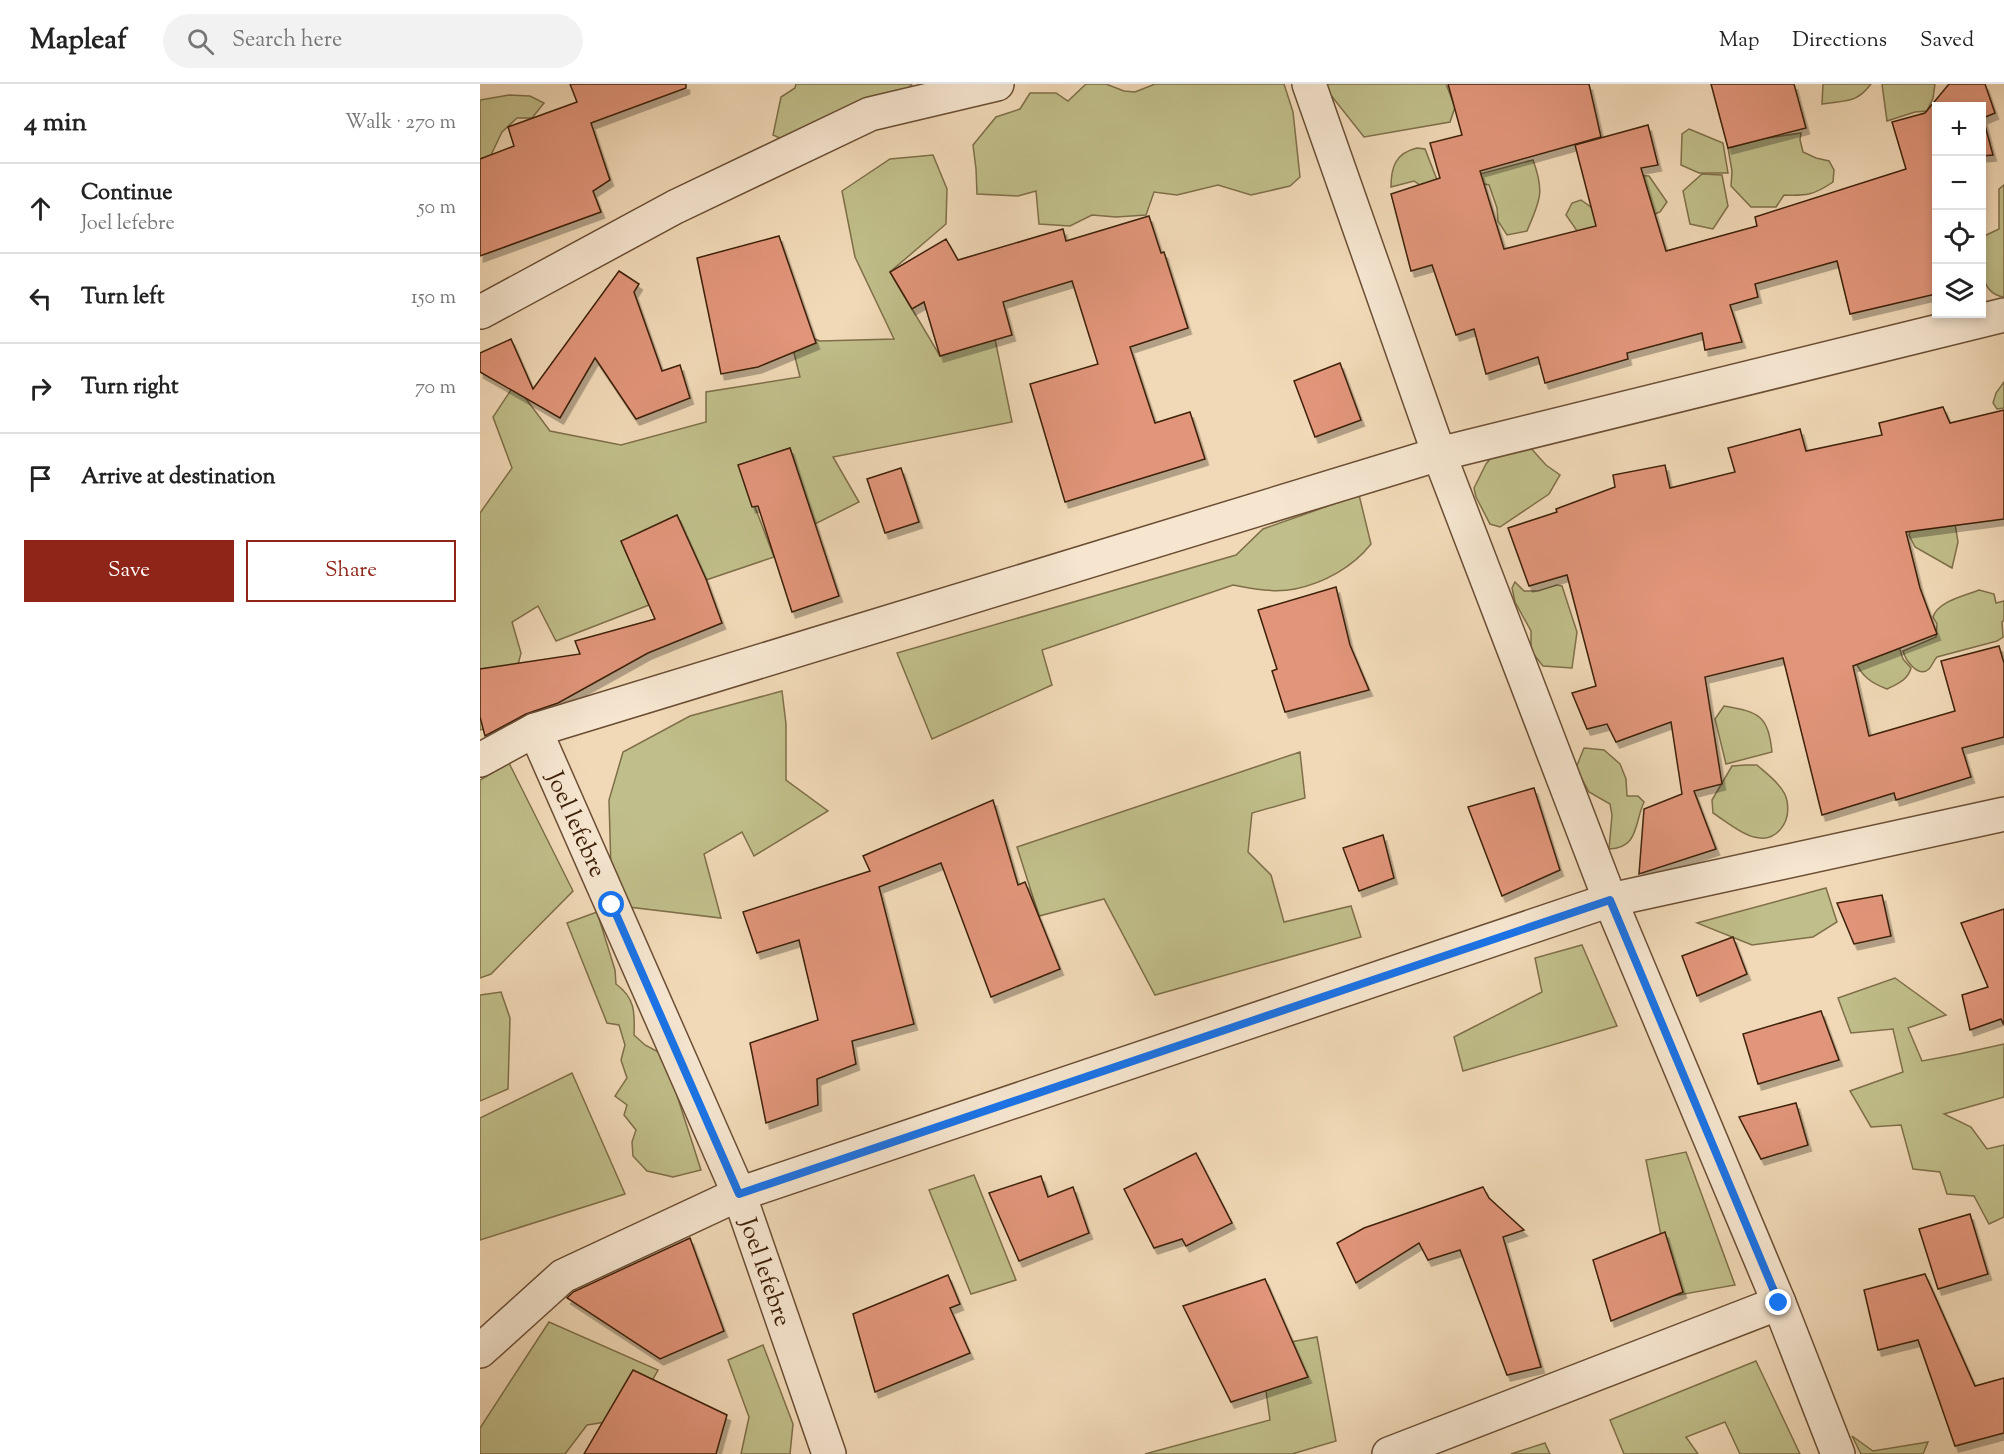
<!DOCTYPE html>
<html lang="en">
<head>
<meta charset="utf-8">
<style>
  body { margin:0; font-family:"Sorts Mill Goudy",serif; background:#f2f2f2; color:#222 }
  .controls { position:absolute; right:18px; top:18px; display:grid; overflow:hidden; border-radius:0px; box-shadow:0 3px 9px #0003 }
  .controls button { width:54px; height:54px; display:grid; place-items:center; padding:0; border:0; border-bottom:2px solid #e0e0e0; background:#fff; color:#222; font:30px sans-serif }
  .stop { position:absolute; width:18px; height:18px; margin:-14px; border:4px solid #1a73e8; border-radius:50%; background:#fff }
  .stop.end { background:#1a73e8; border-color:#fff; box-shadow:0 2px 6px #0008 }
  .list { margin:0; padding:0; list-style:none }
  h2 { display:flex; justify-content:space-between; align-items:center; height:78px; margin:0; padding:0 24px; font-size:26px }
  h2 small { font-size:20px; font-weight:400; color:#767676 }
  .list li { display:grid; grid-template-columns:39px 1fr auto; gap:18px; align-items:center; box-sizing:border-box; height:90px; padding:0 24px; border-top:2px solid #e0e0e0 }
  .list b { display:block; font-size:22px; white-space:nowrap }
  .list p { margin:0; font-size:20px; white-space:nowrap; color:#767676 }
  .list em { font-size:20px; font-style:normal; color:#767676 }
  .actions { display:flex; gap:12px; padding:18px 24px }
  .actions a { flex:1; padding:14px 0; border:2px solid #8f2418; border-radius:0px; text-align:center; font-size:21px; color:#8f2418 }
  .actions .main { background:#8f2418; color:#fff }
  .icon { flex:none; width:33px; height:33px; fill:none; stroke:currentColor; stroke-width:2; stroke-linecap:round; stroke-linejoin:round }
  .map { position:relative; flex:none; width:1524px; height:1370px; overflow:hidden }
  header { display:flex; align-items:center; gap:36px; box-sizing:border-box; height:84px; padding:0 30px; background:#fff; border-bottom:2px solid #e0e0e0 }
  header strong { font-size:28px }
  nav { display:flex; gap:33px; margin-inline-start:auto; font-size:21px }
  .search { width:420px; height:54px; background:#f2f2f2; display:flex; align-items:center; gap:15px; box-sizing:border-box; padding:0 21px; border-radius:33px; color:#767676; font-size:22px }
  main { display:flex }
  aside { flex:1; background:#fff }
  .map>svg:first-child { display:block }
  .green { fill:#c0be8a; stroke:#7f6f49; stroke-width:1.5 }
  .building { fill:#e1957a; stroke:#3e2008; stroke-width:1.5; filter:url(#shadow) }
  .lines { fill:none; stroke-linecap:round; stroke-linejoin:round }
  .street-casing { stroke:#6b4e34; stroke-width:36 }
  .street { stroke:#f6e6d0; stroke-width:33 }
  .route { stroke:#1a73e8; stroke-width:8 }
  .labels { text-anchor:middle; stroke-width:5; stroke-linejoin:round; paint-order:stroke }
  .street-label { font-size:24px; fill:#3e2008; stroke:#f6e6d0 }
</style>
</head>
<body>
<header>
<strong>Mapleaf</strong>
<div class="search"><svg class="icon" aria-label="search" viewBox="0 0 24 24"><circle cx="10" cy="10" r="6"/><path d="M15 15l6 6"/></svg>Search here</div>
<nav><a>Map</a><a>Directions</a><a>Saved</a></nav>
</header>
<main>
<aside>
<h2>4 min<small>Walk · 270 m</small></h2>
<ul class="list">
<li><svg class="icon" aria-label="ahead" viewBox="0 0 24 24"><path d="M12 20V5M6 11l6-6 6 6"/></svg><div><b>Continue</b><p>Joel lefebre</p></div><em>50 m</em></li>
<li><svg class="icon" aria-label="left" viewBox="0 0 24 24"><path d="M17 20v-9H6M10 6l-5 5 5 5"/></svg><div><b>Turn left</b></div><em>150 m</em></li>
<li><svg class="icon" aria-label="right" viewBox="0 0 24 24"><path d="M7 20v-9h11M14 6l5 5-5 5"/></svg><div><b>Turn right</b></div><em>70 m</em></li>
<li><svg class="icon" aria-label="arrive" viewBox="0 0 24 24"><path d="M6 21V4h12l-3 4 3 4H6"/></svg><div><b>Arrive at destination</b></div></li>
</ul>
<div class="actions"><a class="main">Save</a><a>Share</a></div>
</aside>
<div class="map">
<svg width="1524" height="1370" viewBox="0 0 1524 1370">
  <defs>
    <filter id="shadow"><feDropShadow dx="3.5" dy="6" stdDeviation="0" flood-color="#0004"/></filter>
  </defs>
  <rect width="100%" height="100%" fill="#f1d9b7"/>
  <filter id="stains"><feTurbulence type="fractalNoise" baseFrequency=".00333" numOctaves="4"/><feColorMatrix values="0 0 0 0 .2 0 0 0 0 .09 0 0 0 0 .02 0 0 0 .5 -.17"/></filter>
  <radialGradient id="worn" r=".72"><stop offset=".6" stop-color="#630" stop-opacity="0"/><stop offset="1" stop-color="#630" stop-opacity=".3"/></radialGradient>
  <g class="green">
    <path d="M 316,0 L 432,0 L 426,7 L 304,56 L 293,51 L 301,13 L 315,4 Z"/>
    <path d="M 606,0 L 626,0 L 644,7 L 655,8 L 675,0 L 804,0 L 813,28 L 820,93 L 810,102 L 771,111 L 738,101 L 697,111 L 674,108 L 666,131 L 636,133 L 612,131 L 590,142 L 559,140 L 556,107 L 538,112 L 497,110 L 496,85 L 493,61 L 516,33 L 540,25 L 550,9 L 576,9 L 588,17 Z"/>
    <path d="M 842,0 L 966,0 L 975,23 L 970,38 L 884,53 Z"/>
    <path d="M 1343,0 L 1391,0 C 1376,20 1365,16 1342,20 Z"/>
    <path d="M 1455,0 L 1453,14 L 1447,27 L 1435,28 L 1407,37 L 1402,0 Z"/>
    <path d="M 29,11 L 50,12 L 64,19 L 52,34 L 37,34 L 22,48 L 11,71 L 0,75 L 0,16 Z"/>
    <path d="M 1209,45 L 1243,59 L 1248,89 L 1219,89 L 1201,81 L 1202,50 Z"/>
    <path d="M 1321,49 L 1320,56 L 1323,68 L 1336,74 L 1349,77 L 1354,86 L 1353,98 C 1334,111 1326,112 1304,111 L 1296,123 L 1271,123 L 1251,102 L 1252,87 L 1248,64 L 1281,55 Z"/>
    <path d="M 937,64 L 945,65 L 961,106 L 943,103 L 934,97 L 911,103 C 911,84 915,69 937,64 Z"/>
    <path d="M 453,71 L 467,105 L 466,140 L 410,188 L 460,272 L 515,255 L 532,338 L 353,373 L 379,418 L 335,440 L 310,364 L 259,381 L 294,473 L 226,496 L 197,431 L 141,457 L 169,521 L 76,557 L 58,522 L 32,538 L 41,569 L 23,640 L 0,646 L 0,429 L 32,384 L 13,333 L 35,300 L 70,347 L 141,361 L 226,338 L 226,308 L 320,293 L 308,245 L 340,257 L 414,255 L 375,173 L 362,107 L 410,75 Z"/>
    <path d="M 1053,76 C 1065,109 1060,116 1047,147 L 1027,151 L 1018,137 L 1017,124 L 1009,101 L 994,98 L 996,91 Z"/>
    <path d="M 1222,90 L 1242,91 L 1248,122 L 1233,145 L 1210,140 L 1203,107 Z"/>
    <path d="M 1155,91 L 1169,92 L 1187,118 L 1180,128 L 1150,140 L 1113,170 L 1086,131 L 1092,119 L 1101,116 L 1111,123 Z"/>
    <path d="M 1524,101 L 1524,213 C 1496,209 1502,173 1502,153 L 1519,145 L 1519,105 Z"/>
    <path d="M 1524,298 L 1524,324 L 1517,325 L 1513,319 L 1516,309 Z"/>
    <path d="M 1048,361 L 1066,381 L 1080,391 L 1069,410 L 1020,443 L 1010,440 L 996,413 L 994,404 L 1006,380 L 1015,369 Z"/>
    <path d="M 879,411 L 891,460 C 873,483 844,499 815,505 C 795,509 773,505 753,501 L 562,566 L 572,601 L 452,655 L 417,569 L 756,471 L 783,445 Z"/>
    <path d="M 1441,418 L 1473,427 L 1478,458 L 1472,484 L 1435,463 L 1429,451 Z"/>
    <path d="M 1035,498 L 1044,507 L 1058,507 L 1077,501 L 1082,502 L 1097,548 L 1092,584 L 1063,582 L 1051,567 L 1051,547 L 1035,518 L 1032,504 Z"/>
    <path d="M 1499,506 L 1514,510 L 1516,519 L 1524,517 L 1524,536 L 1522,538 L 1523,553 L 1517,557 L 1457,573 C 1454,576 1452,582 1449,585 C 1438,595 1425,575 1423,567 L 1456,553 L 1457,540 L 1453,533 C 1458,517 1485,512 1499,506 Z"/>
    <path d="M 1410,534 L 1423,575 L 1431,584 C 1428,596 1417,600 1407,605 C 1391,599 1381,592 1375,576 Z"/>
    <path d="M 302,607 L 306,640 L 306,696 L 348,727 L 274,772 L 262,748 L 224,770 L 241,834 L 132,821 L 129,716 L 143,668 L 210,632 Z"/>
    <path d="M 1244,622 C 1280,628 1288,632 1292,668 L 1246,680 L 1235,635 Z"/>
    <path d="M 1104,664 L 1124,666 L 1140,680 L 1146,695 L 1147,712 L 1158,712 L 1164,718 C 1154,740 1159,764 1129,765 L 1132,731 L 1130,720 L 1109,708 L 1096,684 Z"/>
    <path d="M 820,668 L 825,714 L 772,729 L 768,768 L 791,791 L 804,838 L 871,822 L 881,853 L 675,911 L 624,815 L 559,832 L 537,763 Z"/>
    <path d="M 29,679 L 93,807 L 11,890 L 0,894 L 0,696 Z"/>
    <path d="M 1266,681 L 1277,681 C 1287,690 1305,703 1307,717 C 1311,738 1297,759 1274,753 C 1262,751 1244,736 1233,729 L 1232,716 L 1252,682 Z"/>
    <path d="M 1346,804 L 1357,838 L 1333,853 L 1272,861 L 1217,839 Z"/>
    <path d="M 117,828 L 135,886 L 136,900 C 155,914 155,928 154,951 L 165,961 L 184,971 L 221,1086 L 193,1093 L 167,1087 L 153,1072 L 152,1058 L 156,1046 L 144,1031 L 147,1021 L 135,1012 L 147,994 L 141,976 L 145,961 L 139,941 L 127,939 L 87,839 Z"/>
    <path d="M 1102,861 L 1137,942 L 983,987 L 974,953 L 1062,908 L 1055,874 Z"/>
    <path d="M 1415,894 L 1466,931 L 1428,944 L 1442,977 L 1479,970 L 1524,960 L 1524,1013 L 1464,1030 L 1491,1043 L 1507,1065 L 1524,1061 L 1524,1133 L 1509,1140 L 1494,1112 L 1467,1110 L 1460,1088 L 1433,1085 L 1421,1041 L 1391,1043 L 1370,1007 L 1423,988 L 1413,945 L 1371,949 L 1358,914 Z"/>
    <path d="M 21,908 L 30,934 L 28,1005 L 0,1017 L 0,911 Z"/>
    <path d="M 92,989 L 145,1110 L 0,1156 L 0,1034 Z"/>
    <path d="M 1206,1068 L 1255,1201 L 1193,1212 L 1166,1076 Z"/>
    <path d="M 494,1091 L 536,1196 L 491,1210 L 449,1106 Z"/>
    <path d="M 69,1238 L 178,1286 L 151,1334 L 107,1341 L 85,1370 L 0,1370 L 0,1344 Z"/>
    <path d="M 837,1253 L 856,1357 L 812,1370 L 665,1370 L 790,1336 L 780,1264 Z"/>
    <path d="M 283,1261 L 313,1340 L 310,1370 L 261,1370 L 269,1333 L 248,1276 Z"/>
    <path d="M 1276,1277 L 1320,1370 L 1260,1370 L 1245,1338 L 1206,1353 L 1218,1370 L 1144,1370 L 1130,1336 Z"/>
    <path d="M 1372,1352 L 1393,1367 L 1448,1358 L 1443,1370 L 1381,1370 Z"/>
    <path d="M 1065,1359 L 1070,1370 L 1031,1370 Z"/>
  </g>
  <g class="building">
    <path d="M 90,0 L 206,0 L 206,4 L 111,39 L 130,96 L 113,107 L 121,128 L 0,172 L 0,75 L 34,62 L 28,43 L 97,18 Z"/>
    <path d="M 968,0 L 1109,0 L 1121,53 L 1000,87 L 1024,165 L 1116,142 L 1095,61 L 1168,41 L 1178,81 L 1161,84 L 1186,167 L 1277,142 L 1275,133 L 1426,85 L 1412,38 L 1445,29 L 1469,0 L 1505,0 L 1515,29 L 1503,34 L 1513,71 L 1502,72 L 1502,22 L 1456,22 L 1456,210 L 1370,230 L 1357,177 L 1275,200 L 1278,213 L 1250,221 L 1262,258 L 1225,266 L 1222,249 L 1147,269 L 1148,275 L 1065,299 L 1058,273 L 1006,290 L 994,245 L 976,251 L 952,181 L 931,187 L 911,110 L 960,94 L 950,59 L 982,51 Z"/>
    <path d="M 1231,0 L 1314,0 L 1326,44 L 1248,64 Z"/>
    <path d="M 669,132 L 681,169 L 684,168 L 708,244 L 650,263 L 675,339 L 710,328 L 725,375 L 585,418 L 550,300 L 618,280 L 592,197 L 523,218 L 532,251 L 460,272 L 444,218 L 432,225 L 410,188 L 466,155 L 478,176 L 583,145 L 586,157 Z"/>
    <path d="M 299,152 L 336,259 L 278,283 L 241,290 L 217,174 Z"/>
    <path d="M 139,187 L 159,200 L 154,208 L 182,287 L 200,281 L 210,314 L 156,335 L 115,274 L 80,334 L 0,288 L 0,269 L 31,255 L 53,305 Z"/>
    <path d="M 860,279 L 881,336 L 835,353 L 814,297 Z"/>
    <path d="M 1463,323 L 1470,339 L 1524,326 L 1524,435 L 1426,448 L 1440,504 L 1457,550 L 1373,582 L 1389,652 L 1475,627 L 1461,577 L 1519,562 L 1524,579 L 1524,653 L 1482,664 L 1491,693 L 1416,716 L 1414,709 L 1342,731 L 1303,574 L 1225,593 L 1242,700 L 1214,707 L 1236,765 L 1159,790 L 1164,725 L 1202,710 L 1191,638 L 1136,658 L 1127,640 L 1107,645 L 1092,609 L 1116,602 L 1087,491 L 1049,502 L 1028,444 L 1077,428 L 1076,425 L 1135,403 L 1133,391 L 1185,381 L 1190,404 L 1255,388 L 1248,364 L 1320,345 L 1326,367 L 1402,351 L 1399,339 Z"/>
    <path d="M 310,364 L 359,512 L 312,528 L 278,422 L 272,423 L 258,381 Z"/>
    <path d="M 421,384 L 439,438 L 405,449 L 387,395 Z"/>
    <path d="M 197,431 L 226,495 L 242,539 L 168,569 L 78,619 L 46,630 L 5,652 L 0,633 L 0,585 L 100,570 L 95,557 L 175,535 L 141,457 Z"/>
    <path d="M 856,503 L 870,561 L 889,606 L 805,628 L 792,587 L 797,585 L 778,526 Z"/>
    <path d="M 1054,704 L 1080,786 L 1022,812 L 988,723 Z"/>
    <path d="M 513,716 L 538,801 L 545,798 L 580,885 L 511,913 L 461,779 L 399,803 L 434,940 L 372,957 L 376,980 L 337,995 L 338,1021 L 286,1039 L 270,959 L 338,936 L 319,856 L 277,869 L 263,828 L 390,787 L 383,772 Z"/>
    <path d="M 903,751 L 914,794 L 879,807 L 863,764 Z"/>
    <path d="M 1402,811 L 1411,852 L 1374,860 L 1357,819 Z"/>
    <path d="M 1524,825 L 1524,941 L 1521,935 L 1490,946 L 1482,911 L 1508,903 L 1481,839 Z"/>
    <path d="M 1253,853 L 1267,890 L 1217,912 L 1202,872 Z"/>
    <path d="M 1341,927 L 1359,976 L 1278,1000 L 1263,950 Z"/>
    <path d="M 1316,1019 L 1328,1061 L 1281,1075 L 1259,1033 Z"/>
    <path d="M 716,1069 L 752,1139 L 706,1162 L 702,1155 L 674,1164 L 644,1105 Z"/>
    <path d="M 561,1092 L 568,1113 L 593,1103 L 609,1149 L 539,1177 L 509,1109 Z"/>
    <path d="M 1003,1103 L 1009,1114 L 1044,1146 L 1023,1153 L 1061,1283 L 1027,1291 L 980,1166 L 948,1176 L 939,1159 L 876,1199 L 857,1159 L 884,1144 Z"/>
    <path d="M 1490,1130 L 1508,1190 L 1458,1205 L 1439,1145 Z"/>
    <path d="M 1185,1148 L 1203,1208 L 1131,1237 L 1113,1176 Z"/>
    <path d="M 210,1154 L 244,1247 L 180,1275 L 87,1214 L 93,1208 Z"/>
    <path d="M 1445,1190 L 1495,1302 L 1524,1294 L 1524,1349 L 1475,1362 L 1438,1256 L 1398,1266 L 1384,1206 Z"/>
    <path d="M 468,1191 L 480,1220 L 470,1224 L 490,1269 L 395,1308 L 373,1230 Z"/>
    <path d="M 785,1195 L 828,1293 L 751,1318 L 703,1222 Z"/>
    <path d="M 153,1286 L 247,1331 L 236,1370 L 104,1370 Z"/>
  </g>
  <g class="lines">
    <defs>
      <g id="street">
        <path d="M 829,0 L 959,370 L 1130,816 L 1299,1219 L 1358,1370"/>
        <path d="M 1,228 L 195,123 L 390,30 L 517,0"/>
        <path d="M 55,646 L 259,1110 L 349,1370"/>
        <path d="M 0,676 L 55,646 L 959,370 L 1524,231"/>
        <path d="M 0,1267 L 83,1192 L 259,1110 L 1130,816 L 1524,730"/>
        <path d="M 909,1370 L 1299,1219"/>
      </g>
    </defs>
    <use href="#street" class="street-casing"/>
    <use href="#street" class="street"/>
  </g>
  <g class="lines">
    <path class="route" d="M 132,821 L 259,1110 L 1130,816 L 1299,1219"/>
  </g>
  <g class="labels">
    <g class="street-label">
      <text transform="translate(97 740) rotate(66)" y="8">Joel lefebre</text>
      <text transform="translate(286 1188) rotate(71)" y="8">Joel lefebre</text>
    </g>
  </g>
  <rect width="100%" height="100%" filter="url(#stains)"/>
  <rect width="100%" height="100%" fill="url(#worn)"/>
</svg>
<div class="controls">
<button>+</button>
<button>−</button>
<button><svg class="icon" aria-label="locate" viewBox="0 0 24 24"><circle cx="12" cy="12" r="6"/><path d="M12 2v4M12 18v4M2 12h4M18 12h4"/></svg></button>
<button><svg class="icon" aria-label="layers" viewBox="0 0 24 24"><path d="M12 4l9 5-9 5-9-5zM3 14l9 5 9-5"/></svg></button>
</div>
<div class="stop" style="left:132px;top:821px"></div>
<div class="stop end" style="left:1299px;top:1219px"></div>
</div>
</main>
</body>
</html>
